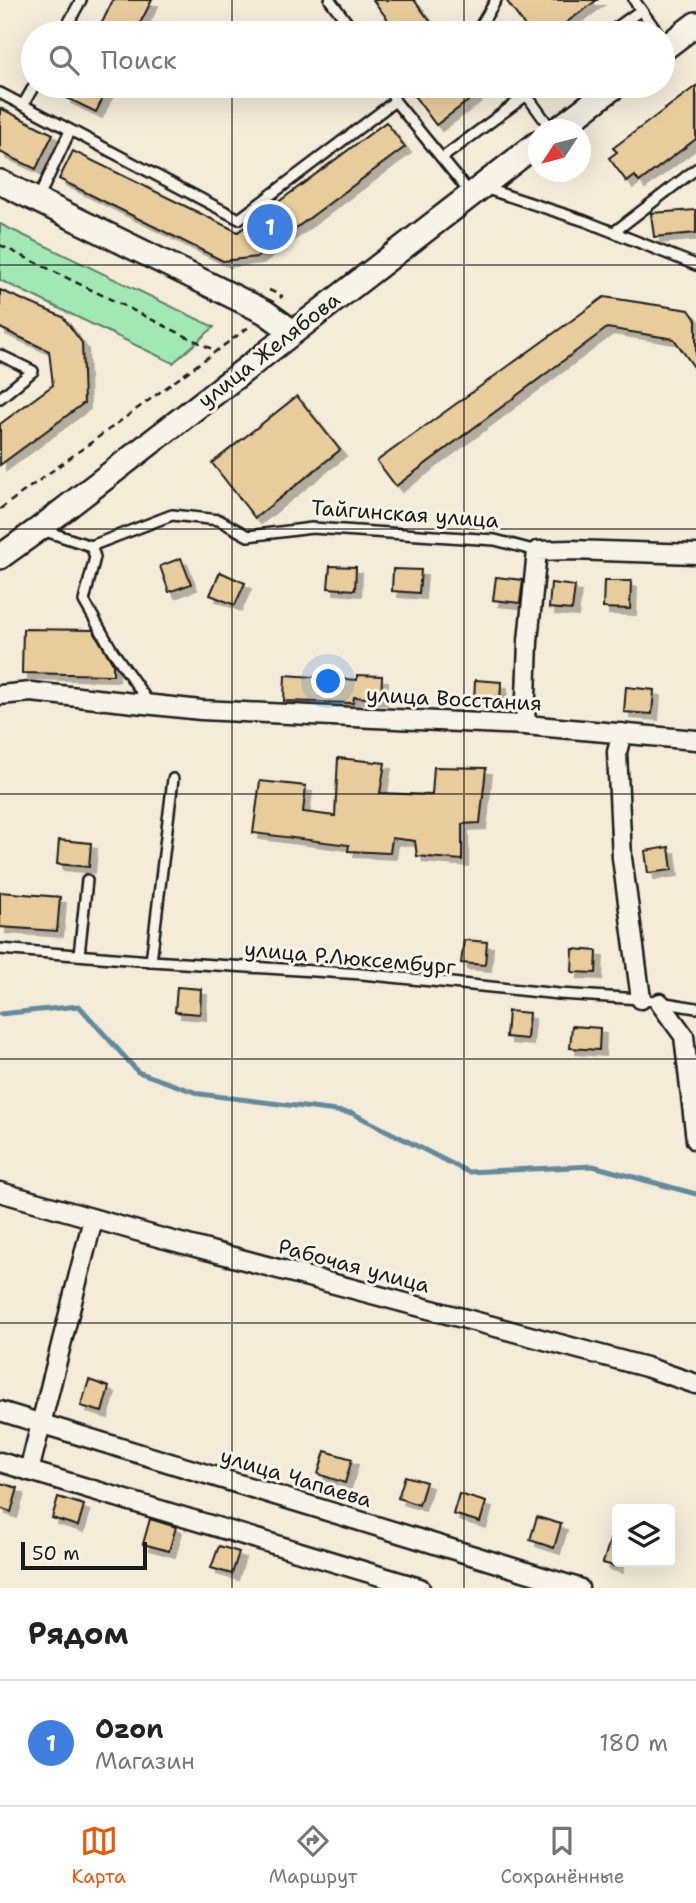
<!DOCTYPE html>
<html lang="ru">
<head>
<meta charset="utf-8">
<style>
  body { margin:0; font-family:"Shantell Sans",sans-serif; background:#f2f2f2; color:#222 }
  .controls { position:absolute; right:21px; bottom:21px; display:grid; overflow:hidden; border-radius:7px; box-shadow:0 7px 28px #0002 }
  .controls button { width:63px; height:63px; display:grid; place-items:center; padding:0; border:0; border-bottom:2px solid #e0e0e0; background:#fff; color:#222; font:35px sans-serif }
  .compass { position:absolute; left:528px; top:119px; width:63px; height:63px; border-radius:50%; background:#fff; box-shadow:0 7px 28px #0002; rotate:234deg }
  .scale { position:absolute; left:21px; bottom:18px; width:126px; box-sizing:border-box; padding-left:7px; border:4px solid #1c1c1c; border-top:0; font-size:19px; line-height:24px; white-space:nowrap; color:#1c1c1c; -webkit-text-stroke:5px #f7f3e8; paint-order:stroke }
  .you { position:absolute; left:329px; top:682px; width:24px; height:24px; margin:-18px; border:5px solid #fff; border-radius:50%; background:#1a73e8; box-shadow:0 0 0 10px #1a73e833 }
  .badge { display:grid; place-items:center; width:46px; height:46px; border-radius:50%; background:#ea580c; color:#fff; font-size:23px; font-weight:700 }
  .pin { position:absolute; translate:-50% -50%; border:4px solid #fff; box-shadow:0 2px 7px #0006 }
  .list { margin:0; padding:0; list-style:none }
  h2 { display:flex; justify-content:space-between; align-items:center; height:91px; margin:0; padding:0 28px; font-size:30px }
  h2 small { font-size:23px; font-weight:400; color:#767676 }
  .list li { display:grid; grid-template-columns:46px 1fr auto; gap:21px; align-items:center; box-sizing:border-box; height:126px; padding:0 28px; border-top:2px solid #e0e0e0 }
  .list b { display:block; font-size:26px; white-space:nowrap }
  .list p { margin:0; font-size:23px; white-space:nowrap; color:#767676 }
  .list em { font-size:23px; font-style:normal; color:#767676 }
  .icon { flex:none; width:38px; height:38px; fill:none; stroke:currentColor; stroke-width:2; stroke-linecap:round; stroke-linejoin:round }
  .map { position:relative; flex:none; width:696px; height:1588px; overflow:hidden }
  .search { position:absolute; background:#fff; box-shadow:0 7px 28px #0002; left:21px; right:21px; top:21px; height:77px; display:flex; align-items:center; gap:18px; box-sizing:border-box; padding:0 24px; border-radius:38px; color:#767676; font-size:26px }
  .sheet { height:217px; background:#fff }
  nav { display:flex; justify-content:space-around; align-items:center; box-sizing:border-box; height:98px; border-top:2px solid #e0e0e0; background:#fff; font-size:19px; color:#767676 }
  nav a { display:grid; justify-items:center; gap:4px }
  nav .on { color:#ea580c }
  .map>svg:first-child { display:block }
  .green { fill:#a2e8b4; stroke:#5f8268; stroke-width:2 }
  .lines { fill:none; stroke-linecap:round; stroke-linejoin:round }
  .stream { stroke:#628a9c; stroke-width:5 }
  .building { fill:#e8cc9c; stroke:#1c1c1c; stroke-width:2; filter:url(#shadow) }
  .service-casing { stroke:#1c1c1c; stroke-width:14 }
  .minor-casing { stroke:#1c1c1c; stroke-width:23 }
  .tertiary-casing { stroke:#1c1c1c; stroke-width:28 }
  .path { stroke:#1c1c1c; stroke-width:2.5; stroke-dasharray:7 5; stroke-linecap:butt }
  .service { stroke:#f7f3e8; stroke-width:9 }
  .minor { stroke:#f7f3e8; stroke-width:18 }
  .tertiary { stroke:#f7f3e8; stroke-width:23 }
  .grid { fill:none; stroke:#1c1c1c; stroke-width:2; stroke-opacity:0.55 }
  .labels { text-anchor:middle; stroke-width:6; stroke-linejoin:round; paint-order:stroke }
  .street-label { font-size:21px; fill:#1c1c1c; stroke:#f7f3e8 }
</style>
</head>
<body>
<div class="map">
<svg width="696" height="1588" viewBox="0 0 696 1588">
  <defs>
    <filter id="shadow"><feDropShadow dx="6" dy="6" stdDeviation="0" flood-color="#0004"/></filter>
  </defs>
  <rect width="100%" height="100%" fill="#f4ebd9"/>
  <filter id="ink" filterUnits="userSpaceOnUse"><feTurbulence type="fractalNoise" baseFrequency=".0143" numOctaves="2"/><feDisplacementMap in="SourceGraphic" scale="14" xChannelSelector="R" yChannelSelector="G"/><feConvolveMatrix kernelMatrix="1 2 1 2 8 2 1 2 1" color-interpolation-filters="sRGB"/></filter>
  <g filter="url(#ink)">
    <path class="green" d="M 0,224 L 214,327 L 173,363 L 0,280 Z"/>
    <g class="lines">
      <path class="stream" d="M 0,1014 L 79,1006 L 138,1072 L 200,1094 L 352,1113 L 468,1172 L 593,1166 L 696,1194"/>
    </g>
    <g class="building">
      <path d="M 113,0 L 152,0 L 135,33 L 97,33 Z"/>
      <path d="M 373,0 L 414,0 L 439,33 L 398,33 Z"/>
      <path d="M 506,0 L 597,0 L 552,33 L 530,33 Z"/>
      <path d="M 71,86 L 109,86 L 96,112 L 65,97 Z"/>
      <path d="M 407,86 L 488,86 L 436,125 Z"/>
      <path d="M 696,86 L 696,139 L 639,182 L 635,176 L 627,182 L 609,158 L 617,152 L 613,148 Z"/>
      <path d="M 0,108 L 53,134 L 36,169 L 0,152 Z"/>
      <path d="M 386,122 L 405,147 L 257,257 L 223,261 L 59,179 L 73,151 L 238,232 Z"/>
      <path d="M 696,210 L 696,233 L 654,237 L 651,213 Z"/>
      <path d="M 0,290 L 63,317 L 82,343 L 84,403 L 0,465 L 0,424 L 53,385 L 49,351 L 0,328 Z"/>
      <path d="M 604,297 L 689,310 L 696,320 L 696,370 L 674,339 L 607,328 L 396,486 L 377,461 Z"/>
      <path d="M 297,396 L 340,450 L 255,518 L 212,463 Z"/>
      <path d="M 181,558 L 191,584 L 169,592 L 160,566 Z"/>
      <path d="M 330,566 L 356,567 L 355,590 L 328,588 Z"/>
      <path d="M 393,569 L 421,570 L 419,593 L 392,591 Z"/>
      <path d="M 220,572 L 245,583 L 235,605 L 210,595 Z"/>
      <path d="M 496,577 L 523,580 L 520,603 L 493,600 Z"/>
      <path d="M 604,581 L 631,581 L 630,609 L 603,608 Z"/>
      <path d="M 551,583 L 575,586 L 572,610 L 549,608 Z"/>
      <path d="M 23,629 L 93,630 L 113,664 L 113,675 L 22,673 Z"/>
      <path d="M 285,675 L 357,680 L 357,675 L 382,676 L 381,699 L 354,697 L 353,703 L 284,701 Z"/>
      <path d="M 475,680 L 501,682 L 500,704 L 474,703 Z"/>
      <path d="M 626,687 L 654,690 L 652,714 L 624,712 Z"/>
      <path d="M 338,758 L 385,763 L 380,793 L 432,795 L 434,767 L 486,768 L 480,823 L 462,824 L 462,860 L 417,856 L 415,841 L 392,838 L 390,853 L 348,851 L 349,845 L 253,833 L 260,781 L 306,786 L 303,812 L 335,816 Z"/>
      <path d="M 59,840 L 91,843 L 89,867 L 57,864 Z"/>
      <path d="M 669,847 L 672,870 L 648,873 L 645,851 Z"/>
      <path d="M 0,892 L 60,897 L 57,931 L 0,927 Z"/>
      <path d="M 464,940 L 487,942 L 485,965 L 461,963 Z"/>
      <path d="M 573,949 L 597,951 L 596,973 L 572,972 Z"/>
      <path d="M 177,987 L 201,989 L 200,1014 L 175,1012 Z"/>
      <path d="M 508,1011 L 529,1013 L 527,1039 L 506,1037 Z"/>
      <path d="M 572,1026 L 600,1028 L 599,1050 L 570,1048 Z"/>
      <path d="M 89,1380 L 109,1387 L 102,1412 L 81,1406 Z"/>
      <path d="M 325,1451 L 352,1459 L 345,1483 L 318,1474 Z"/>
      <path d="M 405,1476 L 426,1482 L 419,1505 L 398,1498 Z"/>
      <path d="M 0,1483 L 18,1488 L 11,1512 L 0,1508 Z"/>
      <path d="M 459,1494 L 486,1502 L 480,1522 L 453,1514 Z"/>
      <path d="M 58,1497 L 84,1505 L 78,1526 L 52,1518 Z"/>
      <path d="M 537,1517 L 561,1524 L 554,1548 L 530,1540 Z"/>
      <path d="M 150,1519 L 176,1527 L 169,1551 L 143,1544 Z"/>
      <path d="M 614,1527 L 617,1527 L 617,1567 L 603,1563 Z"/>
      <path d="M 219,1546 L 239,1552 L 232,1574 L 211,1568 Z"/>
    </g>
    <g class="lines">
      <defs>
        <g id="service">
          <path d="M 330,0 L 355,33"/>
          <path d="M 634,0 L 658,33"/>
          <path d="M 63,33 L 81,0"/>
          <path d="M 480,33 L 478,30 L 496,0"/>
          <path d="M 609,33 L 641,10"/>
          <path d="M 389,86 L 395,101 L 470,193"/>
          <path d="M 520,86 L 552,130"/>
          <path d="M 0,93 L 239,219 L 395,101"/>
          <path d="M 23,105 L 34,86"/>
          <path d="M 442,158 L 539,86"/>
          <path d="M 484,188 L 585,221 L 696,265"/>
          <path d="M 38,199 L 70,131"/>
          <path d="M 614,232 L 696,169"/>
          <path d="M 0,355 L 33,371 L 0,398"/>
          <path d="M 42,530 L 91,546 L 172,515 L 219,520 L 248,536 L 312,528 L 495,540 L 537,551"/>
          <path d="M 91,546 L 95,557 L 84,601 L 112,650 L 149,703"/>
          <path d="M 0,949 L 151,961 L 362,974 L 559,994 L 641,999 L 696,1008"/>
          <path d="M 79,955 L 87,880"/>
          <path d="M 151,961 L 173,779"/>
        </g>
        <g id="minor">
          <path d="M 0,695 L 31,692 L 201,710 L 525,725 L 696,740"/>
          <path d="M 525,725 L 528,641 L 537,551 L 570,550 L 696,554"/>
          <path d="M 622,733 L 617,752 L 622,858 L 641,999"/>
          <path d="M 660,1003 L 684,1036 L 696,1140"/>
          <path d="M 0,1192 L 158,1237 L 646,1367 L 696,1384"/>
          <path d="M 0,1411 L 579,1588"/>
          <path d="M 0,1462 L 420,1588"/>
          <path d="M 29,1471 L 93,1219"/>
        </g>
        <g id="tertiary">
          <path d="M 663,49 L 696,24"/>
          <path d="M 557,130 L 615,86"/>
          <path d="M 0,182 L 265,312 L 293,332"/>
          <path d="M 0,557 L 39,529 L 538,143"/>
        </g>
      </defs>
      <use href="#service" class="service-casing"/>
      <use href="#minor" class="minor-casing"/>
      <use href="#tertiary" class="tertiary-casing"/>
      <g class="path">
        <path d="M 0,245 L 216,351"/>
        <path d="M 269,290 L 282,296 L 280,298"/>
        <path d="M 0,509 L 249,327"/>
      </g>
      <use href="#service" class="service"/>
      <use href="#minor" class="minor"/>
      <use href="#tertiary" class="tertiary"/>
    </g>
  </g>
  <path class="grid" d="M 232,0 L 232,33M 464,0 L 464,33M 232,86 L 232,1588M 464,86 L 464,1588M 0,265 L 696,265M 0,529 L 696,529M 0,794 L 696,794M 0,1059 L 696,1059M 0,1323 L 696,1323"/>
  <g class="labels">
    <g class="street-label">
      <text transform="translate(269 350) rotate(-38)" y="7">улица Желябова</text>
      <text transform="translate(405 514) rotate(4)" y="7">Тайгинская улица</text>
      <text transform="translate(454 699) rotate(3)" y="7">улица Восстания</text>
      <text transform="translate(350 958) rotate(5)" y="7">улица Р.Люксембург</text>
      <text transform="translate(354 1266) rotate(15)" y="7">Рабочая улица</text>
      <text transform="translate(296 1478) rotate(17)" y="7">улица Чапаева</text>
    </g>
  </g>
</svg>
<div class="controls">
<button><svg class="icon" aria-label="layers" viewBox="0 0 24 24"><path d="M12 4l9 5-9 5-9-5zM3 14l9 5 9-5"/></svg></button>
</div>
<svg class="compass" viewBox="-18 -18 36 36"><path d="M0-13l5 13h-10z" fill="#e53935"/><path d="M0 13l5-13h-10z" fill="#767676"/></svg>
<div class="scale">50 m</div>
<div class="you"></div>
<div class="pin badge" style="left:270px;top:227px;background:#3f7fe0">1</div>
<div class="search"><svg class="icon" aria-label="search" viewBox="0 0 24 24"><circle cx="10" cy="10" r="6"/><path d="M15 15l6 6"/></svg>Поиск</div>
</div>
<section class="sheet">
<h2>Рядом<small></small></h2>
<ul class="list">
<li><span class="badge" style="background:#3f7fe0">1</span><div><b>Ozon</b><p>Магазин</p></div><em>180 m</em></li>
</ul>
</section>
<nav>
<a class="on"><svg class="icon" aria-label="map" viewBox="0 0 24 24"><path d="M3 6l6-2 6 2 6-2v14l-6 2-6-2-6 2zM9 4v14M15 6v14"/></svg>Карта</a>
<a><svg class="icon" aria-label="directions" viewBox="0 0 24 24"><path d="M12 3l9 9-9 9-9-9zM9 14v-3h6M13 9l2 2-2 2"/></svg>Маршрут</a>
<a><svg class="icon" aria-label="saved" viewBox="0 0 24 24"><path d="M7 4h10v16l-5-4-5 4z"/></svg>Сохранённые</a>
</nav>
</body>
</html>
